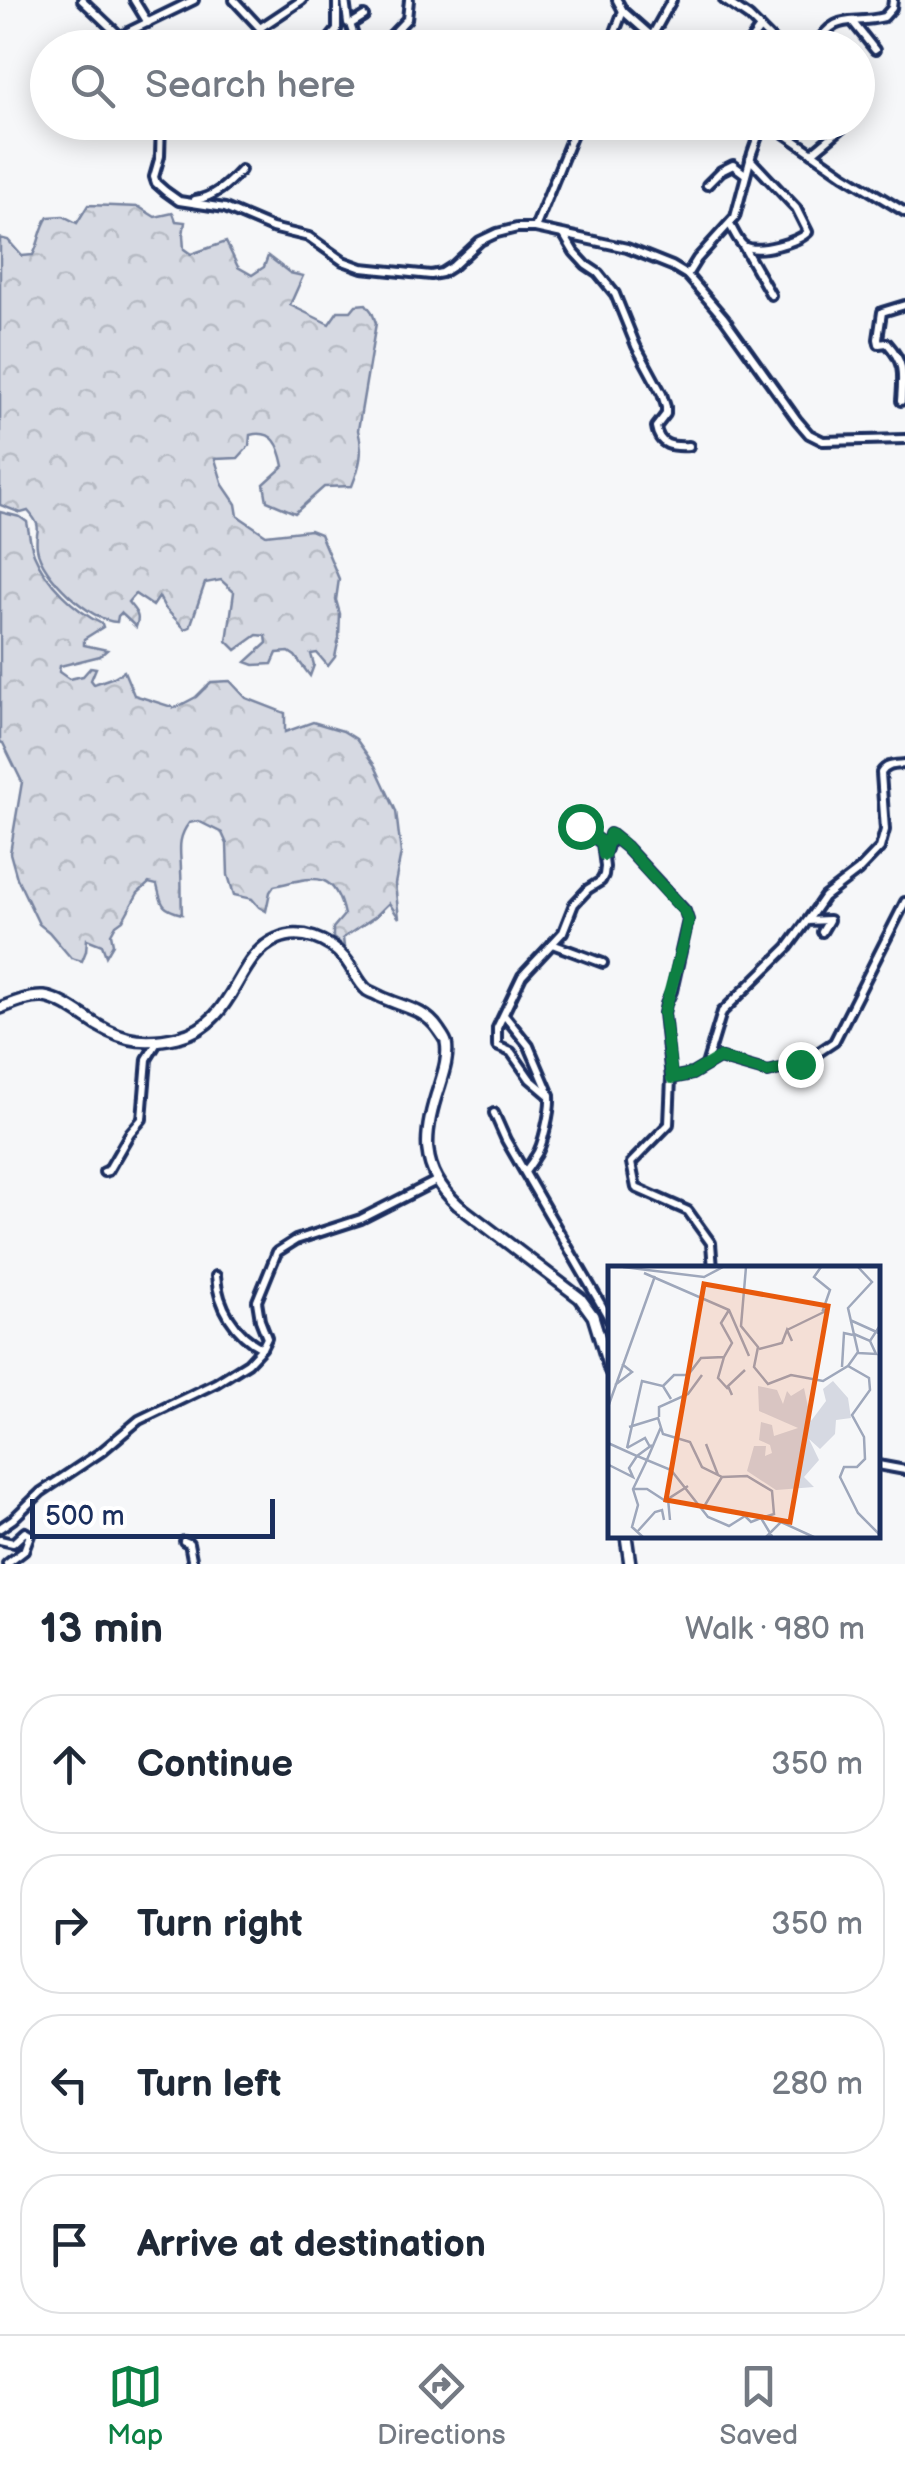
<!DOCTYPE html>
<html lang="en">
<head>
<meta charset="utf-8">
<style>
  body { margin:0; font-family:"Balsamiq Sans",sans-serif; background:#f2f2f3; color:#1f2937 }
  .scale { position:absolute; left:30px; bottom:25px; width:245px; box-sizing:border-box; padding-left:10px; border:5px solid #1b2f5e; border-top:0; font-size:28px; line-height:35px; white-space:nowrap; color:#1b2f5e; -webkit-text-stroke:8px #fff; paint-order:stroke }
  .stop { position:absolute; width:30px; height:30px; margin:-22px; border:8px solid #0b8043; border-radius:50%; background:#fff }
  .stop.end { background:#0b8043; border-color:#fff; box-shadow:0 2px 10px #0008 }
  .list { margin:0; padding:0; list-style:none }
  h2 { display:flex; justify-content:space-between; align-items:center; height:130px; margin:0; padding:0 40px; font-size:42px }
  h2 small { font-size:32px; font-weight:400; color:#747a83 }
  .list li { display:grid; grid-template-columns:65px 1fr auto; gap:30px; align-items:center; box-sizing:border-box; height:140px; margin:0 20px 20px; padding:0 20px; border:2px solid #e0e1e3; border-radius:40px }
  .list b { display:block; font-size:38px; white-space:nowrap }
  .list em { font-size:32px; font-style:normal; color:#747a83 }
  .icon { flex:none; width:55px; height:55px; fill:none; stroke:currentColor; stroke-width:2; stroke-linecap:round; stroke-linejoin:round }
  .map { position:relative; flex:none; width:905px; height:1564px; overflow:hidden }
  .search { position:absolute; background:#fff; box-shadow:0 5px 25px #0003; left:30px; right:30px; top:30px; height:110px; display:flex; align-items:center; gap:25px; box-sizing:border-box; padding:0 35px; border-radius:55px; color:#747a83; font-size:38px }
  .sheet { height:770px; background:#fff }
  nav { display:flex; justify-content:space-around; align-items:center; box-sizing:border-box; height:140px; border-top:2px solid #e0e1e3; background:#fff; font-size:28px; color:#747a83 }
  nav a { display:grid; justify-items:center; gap:5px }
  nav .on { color:#0b8043 }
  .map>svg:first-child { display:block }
  .forest { fill:url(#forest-crowns); stroke:#7884a0; stroke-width:2.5 }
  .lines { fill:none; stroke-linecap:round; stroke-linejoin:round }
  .minor-casing { stroke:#1b2f5e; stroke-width:14 }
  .major-casing { stroke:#1b2f5e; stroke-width:16 }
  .minor { stroke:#fff; stroke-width:6 }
  .major { stroke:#fff; stroke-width:9 }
  .route { stroke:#0b8043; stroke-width:12 }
  .inset-road { fill:none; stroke:#9ea7bb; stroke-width:2.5 }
  .view { fill:#e8590c; fill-opacity:0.15; stroke:#e8590c; stroke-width:5 }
  .inset-edge { fill:none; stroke:#1b2f5e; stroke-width:5 }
</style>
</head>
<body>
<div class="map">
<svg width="905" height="1564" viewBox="0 0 905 1564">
  <defs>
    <pattern id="forest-crowns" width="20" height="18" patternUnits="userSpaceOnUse" patternTransform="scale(2.5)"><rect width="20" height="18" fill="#d6d9e2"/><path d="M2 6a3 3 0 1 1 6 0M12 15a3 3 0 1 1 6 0" fill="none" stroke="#b7bbc4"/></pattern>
  </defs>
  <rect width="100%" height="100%" fill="#f6f7f9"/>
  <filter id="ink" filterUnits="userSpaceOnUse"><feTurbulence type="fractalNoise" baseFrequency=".01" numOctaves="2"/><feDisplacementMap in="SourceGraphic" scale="20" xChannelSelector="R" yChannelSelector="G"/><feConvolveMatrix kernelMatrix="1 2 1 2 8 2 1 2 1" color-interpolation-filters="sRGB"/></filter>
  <g filter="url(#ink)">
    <g class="forest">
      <path d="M 88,205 L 139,207 L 155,217 L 173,213 L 176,221 L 185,222 L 183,235 L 184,249 L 191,254 L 226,242 L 238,267 L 252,275 L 264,267 L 268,256 L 290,273 L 303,276 L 290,305 L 329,324 L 338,311 L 351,311 L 356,305 L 366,304 L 372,312 L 376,323 L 358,430 C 364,451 360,466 352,486 L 324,487 L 295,513 L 267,501 L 264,484 L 284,466 C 280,446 274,429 250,435 L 249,446 L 238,458 L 215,459 L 223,485 L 236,504 L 238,516 L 266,535 L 310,530 L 320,534 L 339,579 L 336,600 L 340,614 L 339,638 L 335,657 L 328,666 L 317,653 L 311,654 L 314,665 L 310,676 L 295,656 L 289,652 L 277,653 L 272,664 L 254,665 L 246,662 L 267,643 L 266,636 L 257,635 L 236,650 L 227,641 L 234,592 L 221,580 L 205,583 L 190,627 L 185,629 L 165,608 L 159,597 L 153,606 L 135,594 L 128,602 C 135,611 141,615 136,627 L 121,613 L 118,616 L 117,622 C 90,621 41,575 37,548 C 34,529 45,530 28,511 L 21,513 L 0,505 L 0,238 L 8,240 L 22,256 L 33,255 C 40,242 40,228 48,217 L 63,216 L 77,223 Z"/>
      <path d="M 0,512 L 20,517 L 27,522 C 29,532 30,544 34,554 C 46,583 74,610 102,624 L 103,627 L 84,639 L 84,645 L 107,650 L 100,656 L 60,666 L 59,672 L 69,679 L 83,676 L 91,667 L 96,668 L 91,680 L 94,684 L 114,677 L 124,671 L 134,695 L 175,708 L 196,697 L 211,682 L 230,681 L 246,698 L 285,713 L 285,732 L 313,722 L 343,731 L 356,739 L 375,766 L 396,811 L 401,853 L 395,884 L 399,918 L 389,903 L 376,916 L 343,938 L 344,947 L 333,938 L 333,928 L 344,915 C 334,867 312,878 274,886 L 270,892 L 266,911 L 259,907 L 252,899 L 234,895 L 228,875 L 227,844 L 222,833 L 198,821 L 189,823 C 176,840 181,852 181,871 C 182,886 181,900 182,914 C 161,909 162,905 157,885 L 149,883 L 138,893 L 123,920 L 116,925 L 111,934 L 113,944 L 106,956 L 102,945 L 87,939 L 86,951 L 82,961 L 71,958 L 49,932 L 39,924 L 17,878 L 10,853 L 22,782 L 3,743 L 0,742 Z"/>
    </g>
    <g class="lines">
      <defs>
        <g id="minor">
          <path d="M 82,0 L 124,40"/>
          <path d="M 134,0 L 148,23"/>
          <path d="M 234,0 L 260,28 L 264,48"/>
          <path d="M 345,0 L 348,23 L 351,24 L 364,16"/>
          <path d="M 617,0 L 623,11 L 665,48"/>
          <path d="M 724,0 L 749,17 L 780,48"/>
          <path d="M 852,21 L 875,50"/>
          <path d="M 350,24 L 358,48"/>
          <path d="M 260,28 L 302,0"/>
          <path d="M 652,36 L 672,0"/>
          <path d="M 384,43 L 407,19 L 409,0"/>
          <path d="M 128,48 L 124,36 L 128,32 L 194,0"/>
          <path d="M 322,48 L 337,30 L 337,0"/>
          <path d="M 609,48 L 623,11"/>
          <path d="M 745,48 L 760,28"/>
          <path d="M 814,48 C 837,10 849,26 884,17 L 892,8 L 893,0"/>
          <path d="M 161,122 L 160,156 L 154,177 L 156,183 L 165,191 L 179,201 L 225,208 L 272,228 L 309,237 L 343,261 L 362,268 L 431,275 L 442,273 L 453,266 L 480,241 L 497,233 L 517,228 L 535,228"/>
          <path d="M 564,122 L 576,127"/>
          <path d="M 578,122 L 535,228 L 627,248 L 672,266 L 687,275 L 724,318 L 797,420 L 809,434 L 823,441 L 905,439"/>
          <path d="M 768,122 L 844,175 L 905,212"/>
          <path d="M 433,127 L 436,122"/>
          <path d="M 491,129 L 502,122"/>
          <path d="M 812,153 L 842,128"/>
          <path d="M 707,185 L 721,171 L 733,165 L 745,174"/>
          <path d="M 195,200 C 215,197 228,184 241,170"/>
          <path d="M 730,225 C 734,231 738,242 744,246 C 758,254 798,242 808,232 L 796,208 L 750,159"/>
          <path d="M 564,235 L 574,252 L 586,265 L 598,273 L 615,294 L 636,346 L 662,394 L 666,407 L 666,414 L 656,427 C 659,446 672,447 689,446"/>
          <path d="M 743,246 L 771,295"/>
          <path d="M 687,275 L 697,259 L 735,217 L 752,153 L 763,122"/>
          <path d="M 901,401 C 903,374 905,363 887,343 L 879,344 L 878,339 L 882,312 L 905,305"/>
          <path d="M 607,849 L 610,834 L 626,847 L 685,911 L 688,920 L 672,991 L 666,1004 L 664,1013 L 671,1078"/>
          <path d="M 808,920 L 824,897 L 858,871 L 880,848 L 885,830 L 881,773 C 886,764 895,765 905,764"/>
          <path d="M 552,944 L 603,963"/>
          <path d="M 504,1015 L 529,1046 L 550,1095"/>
          <path d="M 706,1065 L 722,1012 L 788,947 L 807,921 L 829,920 L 822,932"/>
          <path d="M 494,1113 L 506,1140 L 610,1320"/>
          <path d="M 104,1172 L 108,1171 L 130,1133 L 142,1119 L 147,1059 L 158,1041"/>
          <path d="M 525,1172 C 528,1167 532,1163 535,1157 C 543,1147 551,1109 550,1096 L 530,1079 L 511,1052 L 497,1046 L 497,1028 L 522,976 L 563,932 L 574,904 L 588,889 L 601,881 L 604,875 L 605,867 L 602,843 L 569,820"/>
          <path d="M 713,1269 L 711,1243 L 688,1211 L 636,1188 L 631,1163 L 669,1124 L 671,1078 L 692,1074 L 719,1058 L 768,1072 L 801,1064 L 834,1042 L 905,902"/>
          <path d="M 216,1276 C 218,1306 235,1335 262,1348 L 267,1338 L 260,1320 L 257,1301 L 277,1252 L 296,1240 L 361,1219 L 436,1181"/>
          <path d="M 878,1465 L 905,1470"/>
          <path d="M 0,1528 L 13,1519 L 41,1492 L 101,1452 L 139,1420 L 216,1383 L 248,1363 L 262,1348"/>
          <path d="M 0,1540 L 13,1543 L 25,1532 L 30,1535 L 24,1551 L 7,1564"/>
          <path d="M 184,1541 L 189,1543 L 193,1564"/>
        </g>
        <g id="major">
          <path d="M 0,1008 C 13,1003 29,996 44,997 C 58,999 73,1009 85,1017 C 116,1039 139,1046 178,1037 C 237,1023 234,957 277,939 C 301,928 329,940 345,959 C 353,968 358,983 367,990 C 368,991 380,996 381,997 C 402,1007 425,1009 438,1029 C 440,1032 446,1040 446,1042 C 449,1057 443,1074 439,1087 C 423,1134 419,1169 458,1205 L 580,1298 L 593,1316 L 610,1371"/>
          <path d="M 626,1536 L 630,1564"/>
        </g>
      </defs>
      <use href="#minor" class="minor-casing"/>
      <use href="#major" class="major-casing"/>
      <use href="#minor" class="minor"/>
      <use href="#major" class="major"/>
    </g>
  </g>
  <g class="lines" filter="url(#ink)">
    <path class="route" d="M 580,826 L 602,843 L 604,855 L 610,834 L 626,847 L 685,912 L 688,920 L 684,940 L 664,1013 L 672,1078 L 692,1074 L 719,1058 L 768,1072 L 800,1064"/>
  </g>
  <g transform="translate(608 1266)">
    <rect width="272" height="272" fill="#f6f7f9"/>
    <path d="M 225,115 L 240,132 L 243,152 L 228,154 L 227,168 L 212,183 L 201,173 L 211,194 L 196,211 L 206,221 L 168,224 L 139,205 L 146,180 L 158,180 L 157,190 L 164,187 L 162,179 L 151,174 L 153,156 L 164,159 L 166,170 L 190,162 L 151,145 L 150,120 L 169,124 L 175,138 L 179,125 L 183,130 L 196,122 L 203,155 L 218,135 L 215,123 Z" fill="#d6d9e2"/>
    <path class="inset-road" d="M 15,1 L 96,11 L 115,1M 138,1 L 133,60 L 150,81 L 146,101 L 160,118 L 183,109 L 215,115 L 240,100 L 261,112 L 262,124 L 244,149 L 256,171 L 257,193 L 249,201 L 236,201 L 232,211 L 250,247 L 273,270M 36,7 L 121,44 L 141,90M 242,54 L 273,68M 179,64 L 220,44 L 215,44 L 222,24 L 206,11 L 213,1M 246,68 L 262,75 L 273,58M 151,83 L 174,77 L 179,64 L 184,75M 250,87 L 268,88 L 262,75M 116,91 L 110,112 L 120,123M 240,100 L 250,86 L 240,42 L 264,16 L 250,1M 234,101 L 236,67 L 245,69M 7,119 L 24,106 L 14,98M 55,120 L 66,109 L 80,109 L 93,92 L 116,91 L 124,77 L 113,57 L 121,44M 124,129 L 120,120 L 137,104M 0,141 L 47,10M 51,151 L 51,141 L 80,128 L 94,109M 21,161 L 50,152 L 55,168 L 82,176 L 94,201 L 114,211 L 97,239M 0,177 L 29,190 L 21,202 L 25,211 L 1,199M 98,178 L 110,209M 44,179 L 29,190 L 63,204 L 100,251 L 121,260 L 137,250 L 143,256 L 153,252 L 165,272M 19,182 L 34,115 L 55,120 L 63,133M 19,182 L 37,172 L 42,181M 38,196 L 53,161M 114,211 L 139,210 L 164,225 L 166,248 L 153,252M 25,223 L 39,223 L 59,236M 62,254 L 60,233 L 80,220M 29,266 L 47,246 L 54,244 L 56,254M 36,272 L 24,261 L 30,239 L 25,223 L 38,196M 157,272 L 173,256 L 208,272"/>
    <path class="view" d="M 96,18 L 220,40 L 182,256 L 58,234 Z"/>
    <rect width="272" height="272" class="inset-edge"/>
  </g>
</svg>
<div class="scale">500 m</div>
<div class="stop" style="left:580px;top:826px"></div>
<div class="stop end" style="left:800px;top:1064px"></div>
<div class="search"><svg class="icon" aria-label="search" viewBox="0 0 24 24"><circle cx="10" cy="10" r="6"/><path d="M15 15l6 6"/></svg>Search here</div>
</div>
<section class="sheet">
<h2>13 min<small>Walk · 980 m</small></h2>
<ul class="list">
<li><svg class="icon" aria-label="ahead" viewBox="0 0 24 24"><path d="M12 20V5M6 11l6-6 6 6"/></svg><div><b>Continue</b></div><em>350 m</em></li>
<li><svg class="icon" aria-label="right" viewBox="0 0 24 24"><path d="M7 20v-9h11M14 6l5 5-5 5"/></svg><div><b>Turn right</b></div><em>350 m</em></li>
<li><svg class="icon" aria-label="left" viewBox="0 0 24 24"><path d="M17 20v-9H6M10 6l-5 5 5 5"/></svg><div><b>Turn left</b></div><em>280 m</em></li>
<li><svg class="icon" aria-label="arrive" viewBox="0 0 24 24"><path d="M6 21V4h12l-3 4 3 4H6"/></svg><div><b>Arrive at destination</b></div></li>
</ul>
</section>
<nav>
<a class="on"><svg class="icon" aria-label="map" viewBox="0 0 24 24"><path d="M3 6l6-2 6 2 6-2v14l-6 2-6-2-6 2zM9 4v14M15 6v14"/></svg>Map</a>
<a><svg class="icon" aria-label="directions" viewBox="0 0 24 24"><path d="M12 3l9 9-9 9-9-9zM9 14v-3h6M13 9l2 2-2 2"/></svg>Directions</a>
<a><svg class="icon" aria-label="saved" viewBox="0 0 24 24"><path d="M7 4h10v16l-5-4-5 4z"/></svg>Saved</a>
</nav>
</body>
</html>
